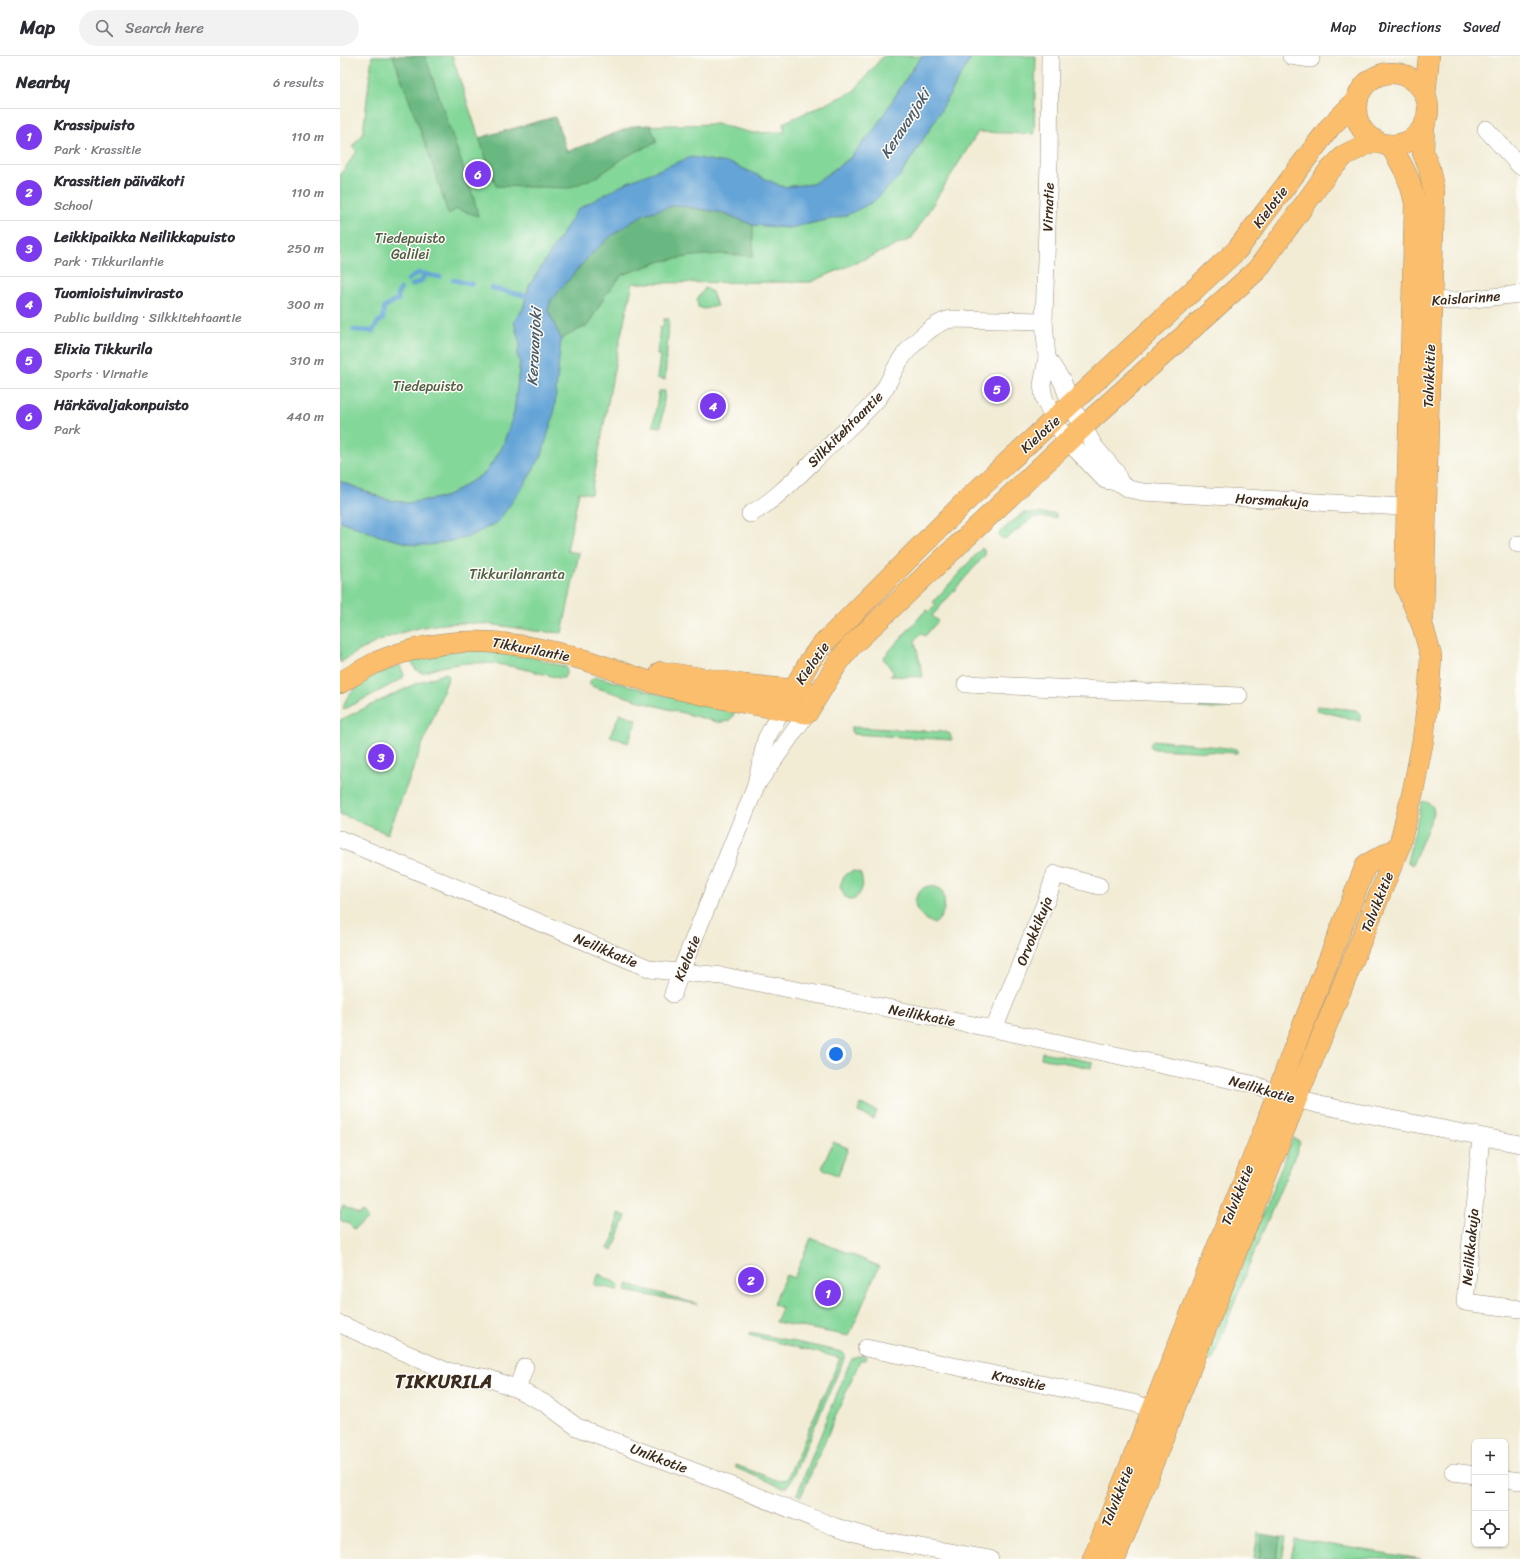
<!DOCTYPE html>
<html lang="en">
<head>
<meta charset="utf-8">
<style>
  body { margin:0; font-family:Sriracha,sans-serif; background:#f2f2f3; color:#2b2b33 }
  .controls { position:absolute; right:12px; bottom:12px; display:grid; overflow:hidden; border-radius:6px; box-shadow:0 1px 3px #0004 }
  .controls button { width:36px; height:36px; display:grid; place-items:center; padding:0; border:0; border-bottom:1px solid #e1e1e2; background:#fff; color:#2b2b33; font:20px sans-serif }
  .you { position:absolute; left:496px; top:998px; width:14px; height:14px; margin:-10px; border:3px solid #fff; border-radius:50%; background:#1a73e8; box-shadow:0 0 0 6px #1a73e833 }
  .badge { display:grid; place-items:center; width:26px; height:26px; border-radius:50%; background:#7c3aed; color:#fff; font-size:13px; font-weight:700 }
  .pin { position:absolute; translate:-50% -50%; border:2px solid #fff; box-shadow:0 1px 4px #0006 }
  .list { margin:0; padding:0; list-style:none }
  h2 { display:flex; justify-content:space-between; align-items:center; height:52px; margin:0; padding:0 16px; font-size:17px }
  h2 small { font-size:13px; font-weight:400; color:#7c7c81 }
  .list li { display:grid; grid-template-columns:26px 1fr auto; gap:12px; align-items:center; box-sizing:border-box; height:56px; padding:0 16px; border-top:1px solid #e1e1e2 }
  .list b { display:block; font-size:15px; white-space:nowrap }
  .list p { margin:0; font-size:13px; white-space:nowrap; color:#7c7c81 }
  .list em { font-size:13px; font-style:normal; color:#7c7c81 }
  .icon { flex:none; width:22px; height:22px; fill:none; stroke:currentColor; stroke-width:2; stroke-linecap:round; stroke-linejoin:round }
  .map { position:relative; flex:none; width:1180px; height:1503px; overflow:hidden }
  header { display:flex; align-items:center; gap:24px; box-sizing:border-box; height:56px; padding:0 20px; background:#fff; border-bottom:1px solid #e1e1e2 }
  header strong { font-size:19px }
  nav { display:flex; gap:22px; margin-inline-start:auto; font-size:14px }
  .search { width:280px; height:36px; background:#f2f2f3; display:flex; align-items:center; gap:10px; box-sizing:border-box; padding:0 14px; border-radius:22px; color:#7c7c81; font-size:15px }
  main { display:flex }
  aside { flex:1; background:#fff }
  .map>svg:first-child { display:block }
  .green { fill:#83d799; stroke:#5f805c }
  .forest { fill:#6ab881; stroke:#527150 }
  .water { fill:#65a4d7; stroke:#50677a }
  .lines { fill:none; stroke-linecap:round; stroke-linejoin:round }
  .stream { stroke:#65a4d7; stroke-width:4.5 }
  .minor-casing { stroke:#968b7a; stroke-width:18 }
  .major-casing { stroke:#968b7a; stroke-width:22 }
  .minor { stroke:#fff; stroke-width:17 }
  .major { stroke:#fabe6d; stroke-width:21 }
  .labels { text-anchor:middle; stroke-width:3; stroke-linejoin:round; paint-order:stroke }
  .street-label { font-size:14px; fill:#3b2a1e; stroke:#fdfcf7 }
  .park-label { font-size:14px; fill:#515e43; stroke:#fdfcf7 }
  .water-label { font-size:15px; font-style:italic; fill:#4c5b68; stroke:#fdfcf7 }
  .district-label { font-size:18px; font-weight:bold; letter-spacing:1px; fill:#3b2a1e; stroke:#fdfcf7 }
</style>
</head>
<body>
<header>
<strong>Map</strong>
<div class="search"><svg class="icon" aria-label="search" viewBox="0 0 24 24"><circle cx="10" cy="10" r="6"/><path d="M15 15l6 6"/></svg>Search here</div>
<nav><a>Map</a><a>Directions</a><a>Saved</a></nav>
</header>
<main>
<aside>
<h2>Nearby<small>6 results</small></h2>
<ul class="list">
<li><span class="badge">1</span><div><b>Krassipuisto</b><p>Park · Krassitie</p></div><em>110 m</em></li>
<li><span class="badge">2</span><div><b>Krassitien päiväkoti</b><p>School</p></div><em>110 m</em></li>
<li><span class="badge">3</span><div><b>Leikkipaikka Neilikkapuisto</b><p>Park · Tikkurilantie</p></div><em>250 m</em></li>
<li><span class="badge">4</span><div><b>Tuomioistuinvirasto</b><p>Public building · Silkkitehtaantie</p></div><em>300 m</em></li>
<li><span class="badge">5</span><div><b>Elixia Tikkurila</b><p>Sports · Virnatie</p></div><em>310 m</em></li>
<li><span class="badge">6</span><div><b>Härkävaljakonpuisto</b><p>Park</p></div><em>440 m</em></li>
</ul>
</aside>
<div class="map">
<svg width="1180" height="1503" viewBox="0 0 1180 1503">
  <rect width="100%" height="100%" fill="#fdfcf7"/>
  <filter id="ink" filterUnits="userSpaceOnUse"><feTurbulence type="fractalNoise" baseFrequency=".025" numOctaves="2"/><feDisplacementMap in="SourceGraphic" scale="8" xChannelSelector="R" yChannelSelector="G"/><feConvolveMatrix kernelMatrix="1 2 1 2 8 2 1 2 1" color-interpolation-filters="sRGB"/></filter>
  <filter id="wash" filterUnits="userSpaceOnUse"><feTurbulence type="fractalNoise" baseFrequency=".012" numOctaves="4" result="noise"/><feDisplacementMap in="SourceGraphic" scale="16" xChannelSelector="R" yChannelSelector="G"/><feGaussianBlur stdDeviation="0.9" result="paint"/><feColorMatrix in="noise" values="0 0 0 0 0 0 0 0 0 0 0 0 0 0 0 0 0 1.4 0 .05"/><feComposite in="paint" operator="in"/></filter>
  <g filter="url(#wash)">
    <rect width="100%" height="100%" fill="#f2ecd5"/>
    <g class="green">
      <path d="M 32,0 L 112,0 L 139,82 L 215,61 L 227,96 L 294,70 L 376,68 L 413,77 L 445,76 L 443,67 L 514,35 L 543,0 L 582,0 L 571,15 L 534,74 L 509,103 L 473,128 L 443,131 L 393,108 L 201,212 L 189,230 L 183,253 L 174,265 L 180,289 L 177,299 L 180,305 L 174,357 L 162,392 L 146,416 L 132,425 L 105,441 L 67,447 L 44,443 L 0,425 L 0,119 L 17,95 L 12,91 L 23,77 Z"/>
      <path d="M 632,0 L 696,0 L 694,78 L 638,76 L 571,183 L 471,226 L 293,227 L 278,292 L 251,438 L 239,436 L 227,495 L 239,497 L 222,577 C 214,576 204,576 195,575 C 171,571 147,567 123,567 C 79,567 36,582 0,607 L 0,465 L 14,470 L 126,482 L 157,466 L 208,254 L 290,169 L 384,157 L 413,169 L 449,172 L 505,160 L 560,120 L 594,66 Z"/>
      <path d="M 365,232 L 372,236 L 377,250 L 364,253 L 358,251 L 357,243 Z"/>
      <path d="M 324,263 L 329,263 L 325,324 L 317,322 L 320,299 L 317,299 L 320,271 L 323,271 Z"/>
      <path d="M 319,335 L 325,335 L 321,371 L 313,370 Z"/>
      <path d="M 683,457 L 716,458 L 716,462 L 694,461 L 667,482 L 661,482 L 659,480 L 660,476 Z"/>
      <path d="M 642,492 L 644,494 L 645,499 L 592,560 L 598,565 L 585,580 L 581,577 L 575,585 L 583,621 L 550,620 L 554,617 L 543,602 L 586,554 L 589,556 L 596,549 L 593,546 Z"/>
      <path d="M 134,594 L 188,600 L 226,611 L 227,615 L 224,622 L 219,622 C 169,609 133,598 82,617 L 75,613 L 71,604 L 107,596 Z"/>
      <path d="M 60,609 L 64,619 L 62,623 L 3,654 C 5,630 40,616 60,609 Z"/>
      <path d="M 106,617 L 109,620 L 48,778 L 0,758 L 0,664 L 75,628 Z"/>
      <path d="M 254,621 L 258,621 L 315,637 L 395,655 C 392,665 387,667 377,666 L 313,649 L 254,631 L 250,629 L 250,625 Z"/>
      <path d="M 855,647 L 892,647 L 891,651 L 872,653 L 859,652 Z"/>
      <path d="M 977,650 L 1016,654 L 1020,658 L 1020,665 L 977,654 Z"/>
      <path d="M 280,657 L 297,664 L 288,687 L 270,680 Z"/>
      <path d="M 511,671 L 606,676 L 610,678 L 612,684 L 513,678 L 511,675 Z"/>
      <path d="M 813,684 L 897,693 L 897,697 L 814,693 L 812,692 L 810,689 Z"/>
      <path d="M 1082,745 L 1089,747 L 1093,751 L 1094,757 L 1072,809 L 1067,806 Z"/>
      <path d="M 514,815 L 520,817 C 525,827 523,837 513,844 L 505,841 L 500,831 C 502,822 505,817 514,815 Z"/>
      <path d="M 589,830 L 596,831 L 602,834 C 606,845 606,860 594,868 C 582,862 568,850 579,837 C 582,832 584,831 589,830 Z"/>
      <path d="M 702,996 L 752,1006 L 751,1012 L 701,1002 Z"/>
      <path d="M 521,1048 L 537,1055 L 534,1063 L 518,1056 Z"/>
      <path d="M 953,1082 L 958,1084 L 960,1087 L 906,1216 L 872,1305 L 865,1303 Z"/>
      <path d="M 493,1086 L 508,1092 L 498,1120 L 482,1112 Z"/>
      <path d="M 3,1151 L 19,1159 L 23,1156 L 28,1163 L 14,1173 L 9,1168 L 0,1164 L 0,1157 Z"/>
      <path d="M 278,1157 L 286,1160 L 273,1194 L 268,1193 L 275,1178 Z"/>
      <path d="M 471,1182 L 539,1210 L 509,1280 L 436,1266 L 442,1252 L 433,1248 L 446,1219 L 454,1222 Z"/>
      <path d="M 259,1218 L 279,1229 L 278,1234 L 254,1229 Z"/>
      <path d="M 288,1228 L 357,1248 L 285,1235 Z"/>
      <path d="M 410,1276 L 502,1296 L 504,1298 L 504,1303 L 449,1429 L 447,1431 L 441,1431 L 396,1412 L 396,1409 L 439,1425 L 447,1423 L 500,1302 L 408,1279 Z"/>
      <path d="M 518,1300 L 526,1300 L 525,1304 L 520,1304 L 462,1438 L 461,1440 L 457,1438 L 508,1311 L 512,1303 Z"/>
      <path d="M 918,1477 L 923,1478 L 919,1503 L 914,1503 Z"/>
      <path d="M 940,1481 L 946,1482 L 942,1503 L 937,1503 Z"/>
      <path d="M 955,1483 L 1081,1503 L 951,1503 Z"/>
    </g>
    <g class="forest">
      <path d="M 53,0 L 85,0 L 134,143 L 138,160 L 117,153 L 108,158 L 94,112 Z"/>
      <path d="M 215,61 L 227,96 L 294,70 L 310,69 L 317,86 L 287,100 L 258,120 L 229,132 L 156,130 L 139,82 Z"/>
      <path d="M 336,149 L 384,157 L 413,169 L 413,200 L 381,198 L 354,200 L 322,205 L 282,219 L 266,238 L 248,269 L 221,283 L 208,254 L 211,244 L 249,200 L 271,180 L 304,158 Z"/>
      <path d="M 923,1478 L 940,1481 L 937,1503 L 919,1503 Z"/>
    </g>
    <path class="water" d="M 582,0 L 632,0 L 594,66 L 560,120 L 533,146 L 505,160 L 449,172 L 413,169 L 384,157 L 336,149 L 304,158 L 271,180 L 249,200 L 211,244 L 208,254 L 221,283 L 214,357 L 202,399 L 184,429 L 157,467 L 126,482 L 90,489 L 75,489 L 40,480 L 0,465 L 0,425 L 44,443 L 67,447 L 105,441 L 132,425 L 146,416 L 162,392 L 174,357 L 180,305 L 177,299 L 180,289 L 174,265 L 183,253 L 189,230 L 238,153 L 288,126 L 351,101 L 393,108 L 443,131 L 473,128 L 509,103 L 534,74 L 571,15 Z"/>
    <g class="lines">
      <g class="stream">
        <path d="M 68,224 L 78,217 L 100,221"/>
        <path d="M 113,224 L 132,228"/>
        <path d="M 72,229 L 81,225 L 86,218"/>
        <path d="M 151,232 L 192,241"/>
        <path d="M 13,274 L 33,275 L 38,266 L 43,263 L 44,252 L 54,245 L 58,244 L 58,237 L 61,233"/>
      </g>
    </g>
  </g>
  <g filter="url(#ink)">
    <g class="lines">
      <defs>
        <g id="minor">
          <path d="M 710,0 L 709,108 L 704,265 L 707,302 L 702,329 L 704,342 L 714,365 L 729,386 L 765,424 L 780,427 L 789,433 L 803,436 L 1079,452"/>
          <path d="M 951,0 L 971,3"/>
          <path d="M 1146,73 L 1180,110"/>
          <path d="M 1079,244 L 1115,245 L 1180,238"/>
          <path d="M 707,302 L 722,325 L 731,349 L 754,390 L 776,416 L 780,427"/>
          <path d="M 410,458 C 434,446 463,415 483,396 C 501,378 521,362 538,342 C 548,331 552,316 561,303 C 571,289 595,265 612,263 L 704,265"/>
          <path d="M 1178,488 L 1180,488"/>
          <path d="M 626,628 L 899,640"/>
          <path d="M 419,725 L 467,657"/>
          <path d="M 0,783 L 311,913 C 337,917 363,917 389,921 L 654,973 L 916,1029 L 937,1038 L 980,1049 L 1180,1088"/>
          <path d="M 333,938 L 340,917 L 415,732 L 426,683 L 442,653"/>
          <path d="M 654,973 L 708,840 L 715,818 L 759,830"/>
          <path d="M 1141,1081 L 1125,1246 L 1180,1253"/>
          <path d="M 0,1268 L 106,1315 L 148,1322 L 177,1333 L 206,1348 L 237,1371 L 374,1423 L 493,1470 L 535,1483 L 650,1503"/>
          <path d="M 526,1292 L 793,1347 L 825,1357"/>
          <path d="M 177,1333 L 185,1311"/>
          <path d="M 1113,1416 L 1135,1419"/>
          <path d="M 1165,1423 L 1180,1425"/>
        </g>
        <g id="major">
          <circle cx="1052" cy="53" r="36"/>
          <path d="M 1085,38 L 1089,0"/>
          <path d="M 1083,562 L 1094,136 L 1089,112 L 1083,97 L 1084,70"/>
          <path d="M 321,616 L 405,629 L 466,635"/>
          <path d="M 0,627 C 12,620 25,612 37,606 C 108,576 169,583 241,603 C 263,609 285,618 307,625 C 360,640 413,649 467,657 L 497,608 L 510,591 L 744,370 L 917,214 L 988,116 L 1005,99 L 1035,84"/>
          <path d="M 442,653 L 470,605 L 480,591 L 628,443 L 897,194 L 990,71 L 1018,43"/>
          <path d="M 753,1503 L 926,1069 L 951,1000 L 1026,809 L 1059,791"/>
          <path d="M 775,1503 L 956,1044 L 1059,791 L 1073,735 L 1083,684 L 1089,632 L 1091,600 L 1083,571 L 1065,528 L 1075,147 C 1070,122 1063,110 1050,89"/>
        </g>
      </defs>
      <use href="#minor" class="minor-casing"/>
      <use href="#major" class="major-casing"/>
      <use href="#minor" class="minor"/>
      <use href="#major" class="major"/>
    </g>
  </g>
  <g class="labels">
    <g class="street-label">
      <text transform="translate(708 151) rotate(-88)" y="5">Virnatie</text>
      <text transform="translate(930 151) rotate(-53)" y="5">Kielotie</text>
      <text transform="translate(1126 242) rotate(-4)" y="5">Kaislarinne</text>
      <text transform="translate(1089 320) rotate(-88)" y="5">Talvikkitie</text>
      <text transform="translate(505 373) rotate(-45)" y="5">Silkkitehtaantie</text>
      <text transform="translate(700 378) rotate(-42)" y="5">Kielotie</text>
      <text transform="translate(932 444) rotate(3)" y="5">Horsmakuja</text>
      <text transform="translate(191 593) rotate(11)" y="5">Tikkurilantie</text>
      <text transform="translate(472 607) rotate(-55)" y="5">Kielotie</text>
      <text transform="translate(1037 846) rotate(-68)" y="5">Talvikkitie</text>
      <text transform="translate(694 875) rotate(-68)" y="5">Orvokkikuja</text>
      <text transform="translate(266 894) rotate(23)" y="5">Neilikkatie</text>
      <text transform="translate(347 902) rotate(-68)" y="5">Kielotie</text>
      <text transform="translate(582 959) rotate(11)" y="5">Neilikkatie</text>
      <text transform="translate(922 1033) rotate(16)" y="5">Neilikkatie</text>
      <text transform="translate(897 1139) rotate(-68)" y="5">Talvikkitie</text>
      <text transform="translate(1130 1191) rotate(-85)" y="5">Neilikkakuja</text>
      <text transform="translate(679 1324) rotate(12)" y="5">Krassitie</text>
      <text transform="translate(319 1402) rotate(21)" y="5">Unikkotie</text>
      <text transform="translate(777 1440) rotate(-68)" y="5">Talvikkitie</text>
    </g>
    <g class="park-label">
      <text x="70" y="187">Tiedepuisto<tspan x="70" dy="16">Galilei</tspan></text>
      <text x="88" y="335">Tiedepuisto</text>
      <text x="177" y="523">Tikkurilanranta</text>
    </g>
    <g class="water-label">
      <text transform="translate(565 68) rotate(-57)" y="5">Keravanjoki</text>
      <text transform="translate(194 291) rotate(-87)" y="5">Keravanjoki</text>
    </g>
    <g class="district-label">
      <text x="104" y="1332">TIKKURILA</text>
    </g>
  </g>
</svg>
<div class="controls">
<button>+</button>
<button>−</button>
<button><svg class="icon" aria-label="locate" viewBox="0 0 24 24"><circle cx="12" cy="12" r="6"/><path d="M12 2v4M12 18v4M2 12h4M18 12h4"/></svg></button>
</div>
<div class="you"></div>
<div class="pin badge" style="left:488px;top:1237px">1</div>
<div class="pin badge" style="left:411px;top:1224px">2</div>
<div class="pin badge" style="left:41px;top:701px">3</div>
<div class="pin badge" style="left:373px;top:350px">4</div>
<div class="pin badge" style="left:657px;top:333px">5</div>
<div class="pin badge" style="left:138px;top:118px">6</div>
</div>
</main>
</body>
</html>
